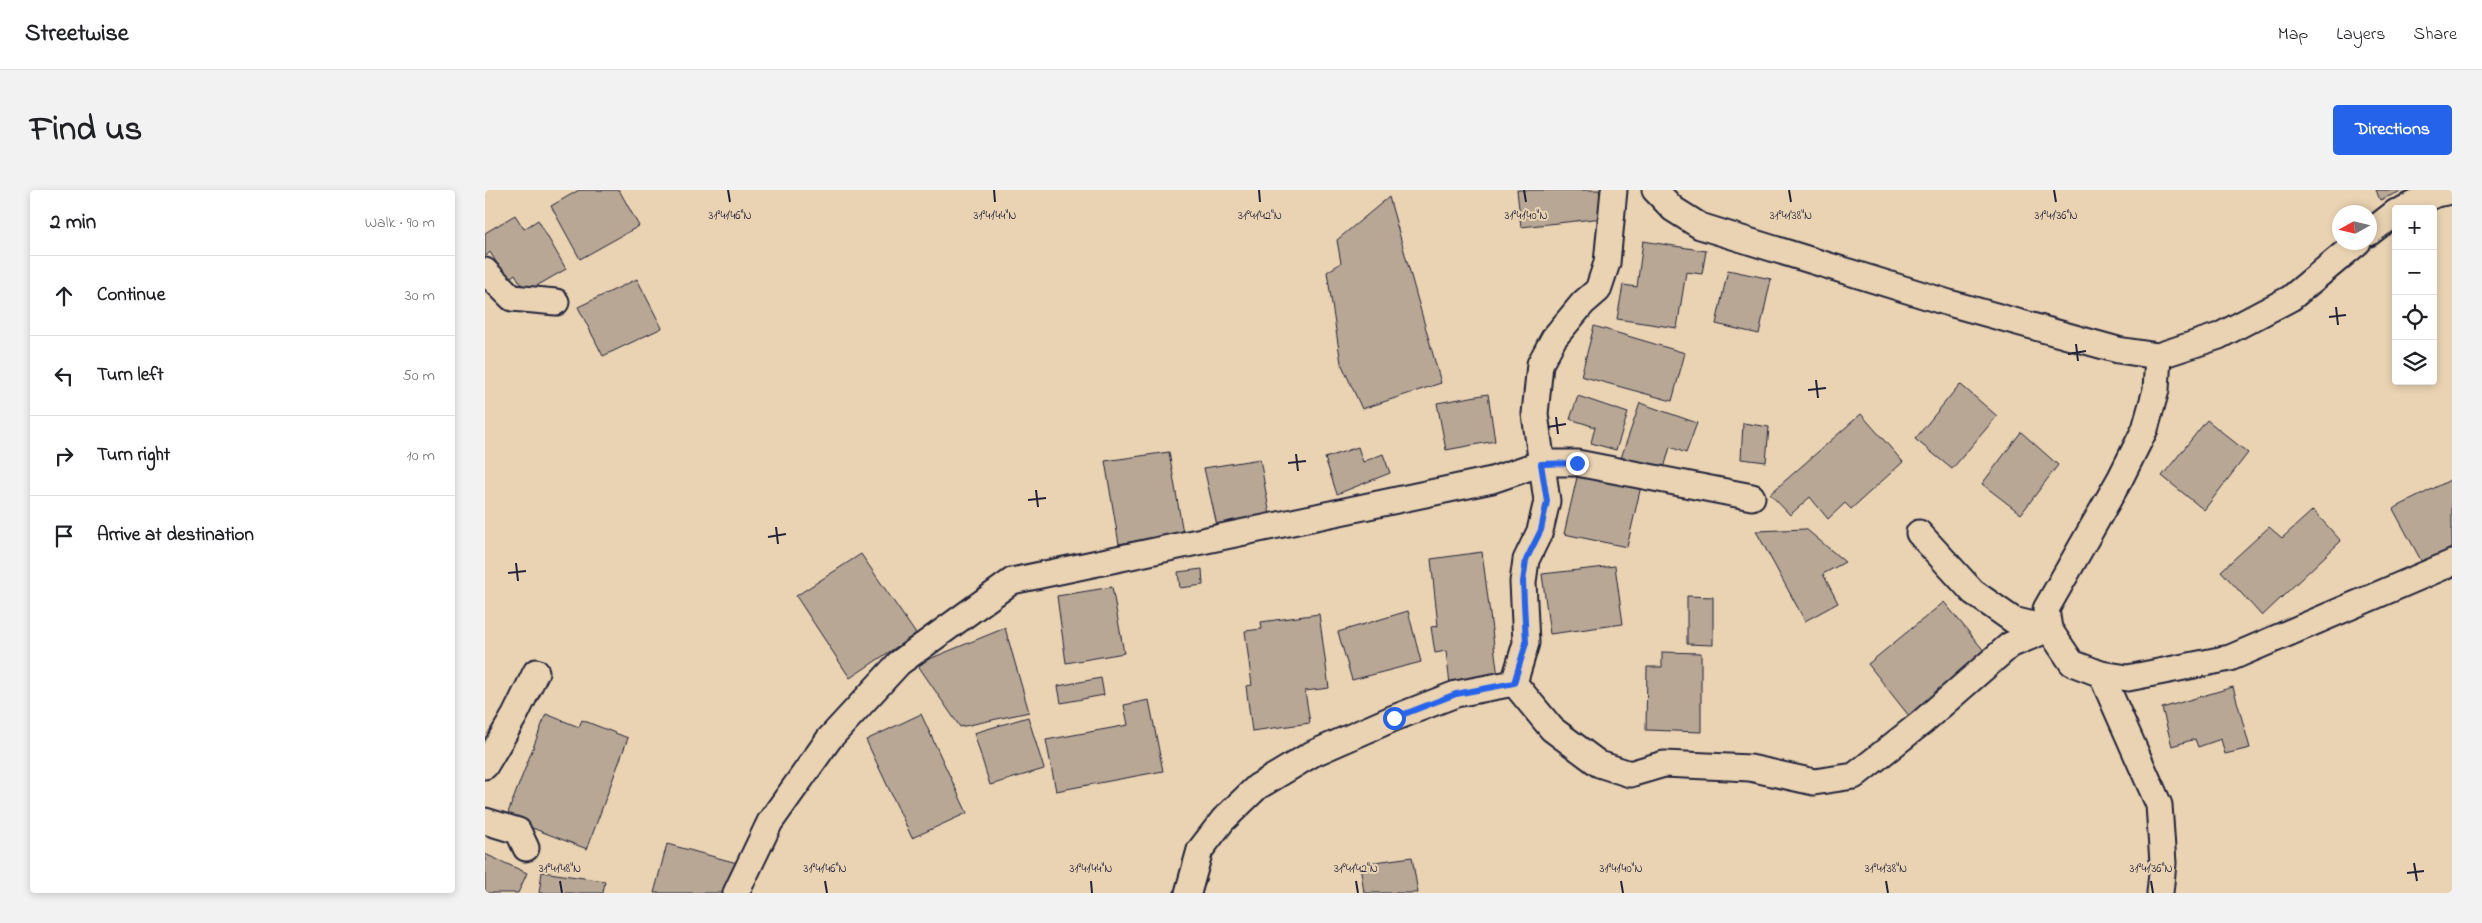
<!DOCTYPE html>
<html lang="en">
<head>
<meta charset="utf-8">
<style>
  body { margin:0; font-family:"Indie Flower",sans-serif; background:#f2f2f2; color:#202124 }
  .controls { position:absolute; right:15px; top:15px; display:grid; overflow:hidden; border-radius:5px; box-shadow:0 2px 8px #0003 }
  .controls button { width:45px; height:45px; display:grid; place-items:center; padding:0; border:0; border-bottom:1px solid #e0e0e0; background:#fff; color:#202124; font:25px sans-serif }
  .compass { position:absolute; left:1847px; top:15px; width:45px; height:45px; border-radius:50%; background:#fff; box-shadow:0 2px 8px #0003; rotate:262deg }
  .stop { position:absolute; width:15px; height:15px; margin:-11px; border:4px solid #2563eb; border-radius:50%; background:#fff }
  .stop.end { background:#2563eb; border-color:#fff; box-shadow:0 1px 5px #0008 }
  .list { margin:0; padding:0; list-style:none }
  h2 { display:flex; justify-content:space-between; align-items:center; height:65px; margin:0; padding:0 20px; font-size:21px }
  h2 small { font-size:16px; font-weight:400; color:#757577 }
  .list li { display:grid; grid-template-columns:32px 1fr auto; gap:15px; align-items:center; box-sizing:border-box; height:80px; padding:0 20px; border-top:1px solid #e0e0e0 }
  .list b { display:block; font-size:19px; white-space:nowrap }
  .list em { font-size:16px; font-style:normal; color:#757577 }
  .icon { flex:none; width:28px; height:28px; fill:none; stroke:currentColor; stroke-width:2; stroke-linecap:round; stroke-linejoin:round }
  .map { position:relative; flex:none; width:1967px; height:703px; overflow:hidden; border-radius:5px }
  header { display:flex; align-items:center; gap:30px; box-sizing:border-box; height:70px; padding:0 25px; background:#fff; border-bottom:1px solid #e0e0e0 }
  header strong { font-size:24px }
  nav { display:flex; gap:28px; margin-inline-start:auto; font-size:18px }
  .intro { display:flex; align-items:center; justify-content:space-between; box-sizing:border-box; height:120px; padding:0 30px }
  h1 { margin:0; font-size:35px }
  .button { padding:12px 22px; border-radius:5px; background:#2563eb; color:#fff; font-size:18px; font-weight:700 }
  main { display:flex; gap:30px; padding:0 30px }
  aside { flex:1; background:#fff; border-radius:5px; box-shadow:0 2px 8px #0003 }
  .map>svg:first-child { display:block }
  .building { fill:#b7a794; stroke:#22223b }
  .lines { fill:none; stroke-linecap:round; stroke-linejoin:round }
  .street-casing { stroke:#22223b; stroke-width:29 }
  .street { stroke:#e9d3b2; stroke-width:25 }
  .route { stroke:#2563eb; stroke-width:6 }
  .ticks { fill:none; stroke:#22223b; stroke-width:2 }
  .ticks-label { font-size:12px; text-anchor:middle; fill:#22223b; stroke:#e9d3b2; stroke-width:4; stroke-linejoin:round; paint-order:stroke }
</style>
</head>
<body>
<header>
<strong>Streetwise</strong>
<nav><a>Map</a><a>Layers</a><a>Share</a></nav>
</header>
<div class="intro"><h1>Find us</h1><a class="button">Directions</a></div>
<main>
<aside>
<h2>2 min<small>Walk · 90 m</small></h2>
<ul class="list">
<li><svg class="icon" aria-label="ahead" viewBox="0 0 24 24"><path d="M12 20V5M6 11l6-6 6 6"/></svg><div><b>Continue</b></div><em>30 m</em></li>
<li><svg class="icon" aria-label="left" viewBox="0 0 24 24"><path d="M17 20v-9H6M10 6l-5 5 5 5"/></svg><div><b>Turn left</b></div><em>50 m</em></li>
<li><svg class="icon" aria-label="right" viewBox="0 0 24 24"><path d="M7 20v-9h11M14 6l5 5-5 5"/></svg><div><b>Turn right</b></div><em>10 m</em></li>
<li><svg class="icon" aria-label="arrive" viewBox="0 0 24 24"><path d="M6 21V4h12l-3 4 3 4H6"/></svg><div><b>Arrive at destination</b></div></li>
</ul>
</aside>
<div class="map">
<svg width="1967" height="703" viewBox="0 0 1967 703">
  <rect width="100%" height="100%" fill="#e9d3b2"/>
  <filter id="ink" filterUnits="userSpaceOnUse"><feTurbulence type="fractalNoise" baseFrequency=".02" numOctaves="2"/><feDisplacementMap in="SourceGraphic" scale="10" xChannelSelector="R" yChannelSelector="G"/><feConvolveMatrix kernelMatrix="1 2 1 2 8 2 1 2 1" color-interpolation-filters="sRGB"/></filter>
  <g filter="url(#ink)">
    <g class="building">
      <path d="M 94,0 L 134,0 L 154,36 L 95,69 L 66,16 Z"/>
      <path d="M 1032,0 L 1114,0 L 1118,28 L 1036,37 Z"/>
      <path d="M 1891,0 L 1919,0 L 1895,10 Z"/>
      <path d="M 904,7 L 956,193 L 877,219 L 856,173 L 842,82 L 856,73 L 852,50 Z"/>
      <path d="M 30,25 L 39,39 L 53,30 L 81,79 L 41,102 L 30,84 L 22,90 L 5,62 L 1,66 L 0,64 L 0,43 Z"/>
      <path d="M 1158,51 L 1221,61 L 1217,84 L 1201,82 L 1192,138 L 1132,129 L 1138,95 L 1152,97 Z"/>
      <path d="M 1243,80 L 1286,89 L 1274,144 L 1231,134 Z"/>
      <path d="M 152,89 L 177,138 L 118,166 L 93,117 Z"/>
      <path d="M 1109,136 L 1200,163 L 1187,211 L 1096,186 Z"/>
      <path d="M 1475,194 L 1512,226 L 1467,279 L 1430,249 Z"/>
      <path d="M 1003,204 L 1010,251 L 961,260 L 952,213 Z"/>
      <path d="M 1093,206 L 1143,223 L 1131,260 L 1106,253 L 1110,237 L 1085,229 Z"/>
      <path d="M 1155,213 L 1212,233 L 1201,263 L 1185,257 L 1178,282 L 1136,268 Z"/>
      <path d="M 1376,224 L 1418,272 L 1366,319 L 1360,313 L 1343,329 L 1325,307 L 1305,325 L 1285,304 Z"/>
      <path d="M 1722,230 L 1763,263 L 1719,320 L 1677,286 Z"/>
      <path d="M 1258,233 L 1284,237 L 1281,272 L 1256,269 Z"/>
      <path d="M 1536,242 L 1573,275 L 1536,324 L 1497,294 Z"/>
      <path d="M 873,257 L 878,272 L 898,264 L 905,283 L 852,304 L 840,268 Z"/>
      <path d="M 684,262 L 698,343 L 634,354 L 620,271 Z"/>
      <path d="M 775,269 L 786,331 L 733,340 L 719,278 Z"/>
      <path d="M 1093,283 L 1156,296 L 1142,357 L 1079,344 Z"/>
      <path d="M 1967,289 L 1967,358 L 1938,374 L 1908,319 Z"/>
      <path d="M 1828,320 L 1856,351 L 1777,426 L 1736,381 L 1784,337 L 1797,348 Z"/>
      <path d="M 1321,339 L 1360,372 L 1338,384 L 1353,413 L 1320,431 L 1271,341 Z"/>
      <path d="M 997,362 L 1013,487 L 965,494 L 961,461 L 950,463 L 946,437 L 953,436 L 946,369 Z"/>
      <path d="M 376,364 L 431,444 L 365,488 L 311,406 Z"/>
      <path d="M 1130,376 L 1138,434 L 1065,444 L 1057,384 Z"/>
      <path d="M 717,379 L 718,395 L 695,398 L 693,382 Z"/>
      <path d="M 627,397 L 639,463 L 581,473 L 572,406 Z"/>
      <path d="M 1202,406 L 1228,407 L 1228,455 L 1202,454 Z"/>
      <path d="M 1459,412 L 1505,468 L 1428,531 L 1383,474 Z"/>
      <path d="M 923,421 L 936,472 L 867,490 L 853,442 Z"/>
      <path d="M 834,424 L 844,498 L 820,501 L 825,533 L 767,541 L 761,496 L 767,495 L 760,441 L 777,439 L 776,432 Z"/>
      <path d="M 520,438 L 544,522 L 475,537 L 432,474 Z"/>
      <path d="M 1177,462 L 1216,463 L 1216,542 L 1161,540 L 1162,477 L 1177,477 Z"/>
      <path d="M 616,488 L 619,505 L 576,513 L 573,496 Z"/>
      <path d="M 1748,497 L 1765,558 L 1740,564 L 1736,549 L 1713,557 L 1710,549 L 1687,556 L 1677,518 Z"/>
      <path d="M 664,510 L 678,581 L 571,601 L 561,550 L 643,535 L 639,515 Z"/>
      <path d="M 61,524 L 94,537 L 97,530 L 143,548 L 102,659 L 21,628 Z"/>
      <path d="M 436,524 L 482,623 L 427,648 L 381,550 Z"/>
      <path d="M 543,527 L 559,579 L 505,595 L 489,543 Z"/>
      <path d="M 182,654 L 252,673 L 245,703 L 169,703 Z"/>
      <path d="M 0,664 L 42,683 L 33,703 L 0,703 Z"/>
      <path d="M 927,667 L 933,703 L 879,703 L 875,674 Z"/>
      <path d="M 57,682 L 120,691 L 118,703 L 54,703 Z"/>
    </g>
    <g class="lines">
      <defs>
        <g id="street">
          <path d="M 1170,0 L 1188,19 L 1215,36 L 1464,113 L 1633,160 L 1673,166 L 1734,146 L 1806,108 L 1873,52"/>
          <path d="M 1919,19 L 1951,4 L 1967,1"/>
          <path d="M 1884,43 L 1911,22"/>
          <path d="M 0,81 L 27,108 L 71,112"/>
          <path d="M 1673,166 L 1671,200 L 1660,239 L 1635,289 L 1561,419 L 1564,439 L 1587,473 L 1616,484 L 1643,488 L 1745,468 L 1967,373"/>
          <path d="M 1434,343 L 1488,402 L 1528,430 L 1564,439"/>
          <path d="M 1616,484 L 1674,615 L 1678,673 L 1675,703"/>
          <path d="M 1029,493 L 1067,539 L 1114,574 L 1145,584 L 1179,574 L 1265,578 L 1329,592 L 1369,586 L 1436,533 L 1525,455 L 1564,439"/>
          <path d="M 0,576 L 30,525 L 51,482"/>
          <path d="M 0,631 L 33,641 L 41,658"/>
          <path d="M 251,703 L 285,632 L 344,549 L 414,473 L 527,391 L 1007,290 L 1057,273 L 1092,273 L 1267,307"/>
          <path d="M 703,703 L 715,660 L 738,630 L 772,597 L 827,564 L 909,528 L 971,504 L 1029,493 L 1041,453 L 1038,392 L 1041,370 L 1055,341 L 1062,311 L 1050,224 L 1055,174 L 1069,148 L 1098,113 L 1113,100 L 1122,73 L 1129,0"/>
        </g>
      </defs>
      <use href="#street" class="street-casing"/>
      <use href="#street" class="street"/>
    </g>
  </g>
  <g class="lines" filter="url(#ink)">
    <path class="route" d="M 909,528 L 971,504 L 1029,493 L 1041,453 L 1038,392 L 1041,370 L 1056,340 L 1062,311 L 1056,274 L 1092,273"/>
  </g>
  <path class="ticks" d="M 243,0 L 245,12M 509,0 L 510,12M 774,0 L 775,12M 1039,0 L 1041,12M 1304,0 L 1306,12M 1569,0 L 1571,12M 1851,117 L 1853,135M 1844,127 L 1861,125M 1591,154 L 1593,171M 1583,164 L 1601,161M 1331,190 L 1333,208M 1323,200 L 1341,198M 1071,227 L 1073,244M 1063,237 L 1081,234M 811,264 L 813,281M 803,273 L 821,271M 551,300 L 553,317M 543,310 L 561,308M 291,337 L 293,354M 283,347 L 301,344M 31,373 L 33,391M 23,383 L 41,381M 1929,673 L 1932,691M 1922,683 L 1939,681M 75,691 L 77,703M 340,691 L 342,703M 606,691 L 607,703M 871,691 L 873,703M 1136,691 L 1138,703M 1401,691 L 1403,703M 1666,691 L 1668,703"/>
  <g class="ticks-label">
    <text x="245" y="29">31°41'46"N</text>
    <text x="510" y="29">31°41'44"N</text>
    <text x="775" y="29">31°41'42"N</text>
    <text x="1041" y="29">31°41'40"N</text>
    <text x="1306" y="29">31°41'38"N</text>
    <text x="1571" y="29">31°41'36"N</text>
    <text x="75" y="682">31°41'48"N</text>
    <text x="340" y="682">31°41'46"N</text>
    <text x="606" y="682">31°41'44"N</text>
    <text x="871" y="682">31°41'42"N</text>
    <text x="1136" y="682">31°41'40"N</text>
    <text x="1401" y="682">31°41'38"N</text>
    <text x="1666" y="682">31°41'36"N</text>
  </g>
</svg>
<div class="controls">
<button>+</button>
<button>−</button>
<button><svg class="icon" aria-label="locate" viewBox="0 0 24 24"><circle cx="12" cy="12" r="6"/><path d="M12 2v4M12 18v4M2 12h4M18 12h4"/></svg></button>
<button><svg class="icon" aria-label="layers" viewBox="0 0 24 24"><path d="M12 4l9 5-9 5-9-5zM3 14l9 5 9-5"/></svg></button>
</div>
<svg class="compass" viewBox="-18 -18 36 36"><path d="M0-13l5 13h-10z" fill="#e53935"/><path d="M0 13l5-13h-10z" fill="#757577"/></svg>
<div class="stop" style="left:909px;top:528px"></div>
<div class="stop end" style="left:1092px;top:273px"></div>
</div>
</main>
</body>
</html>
